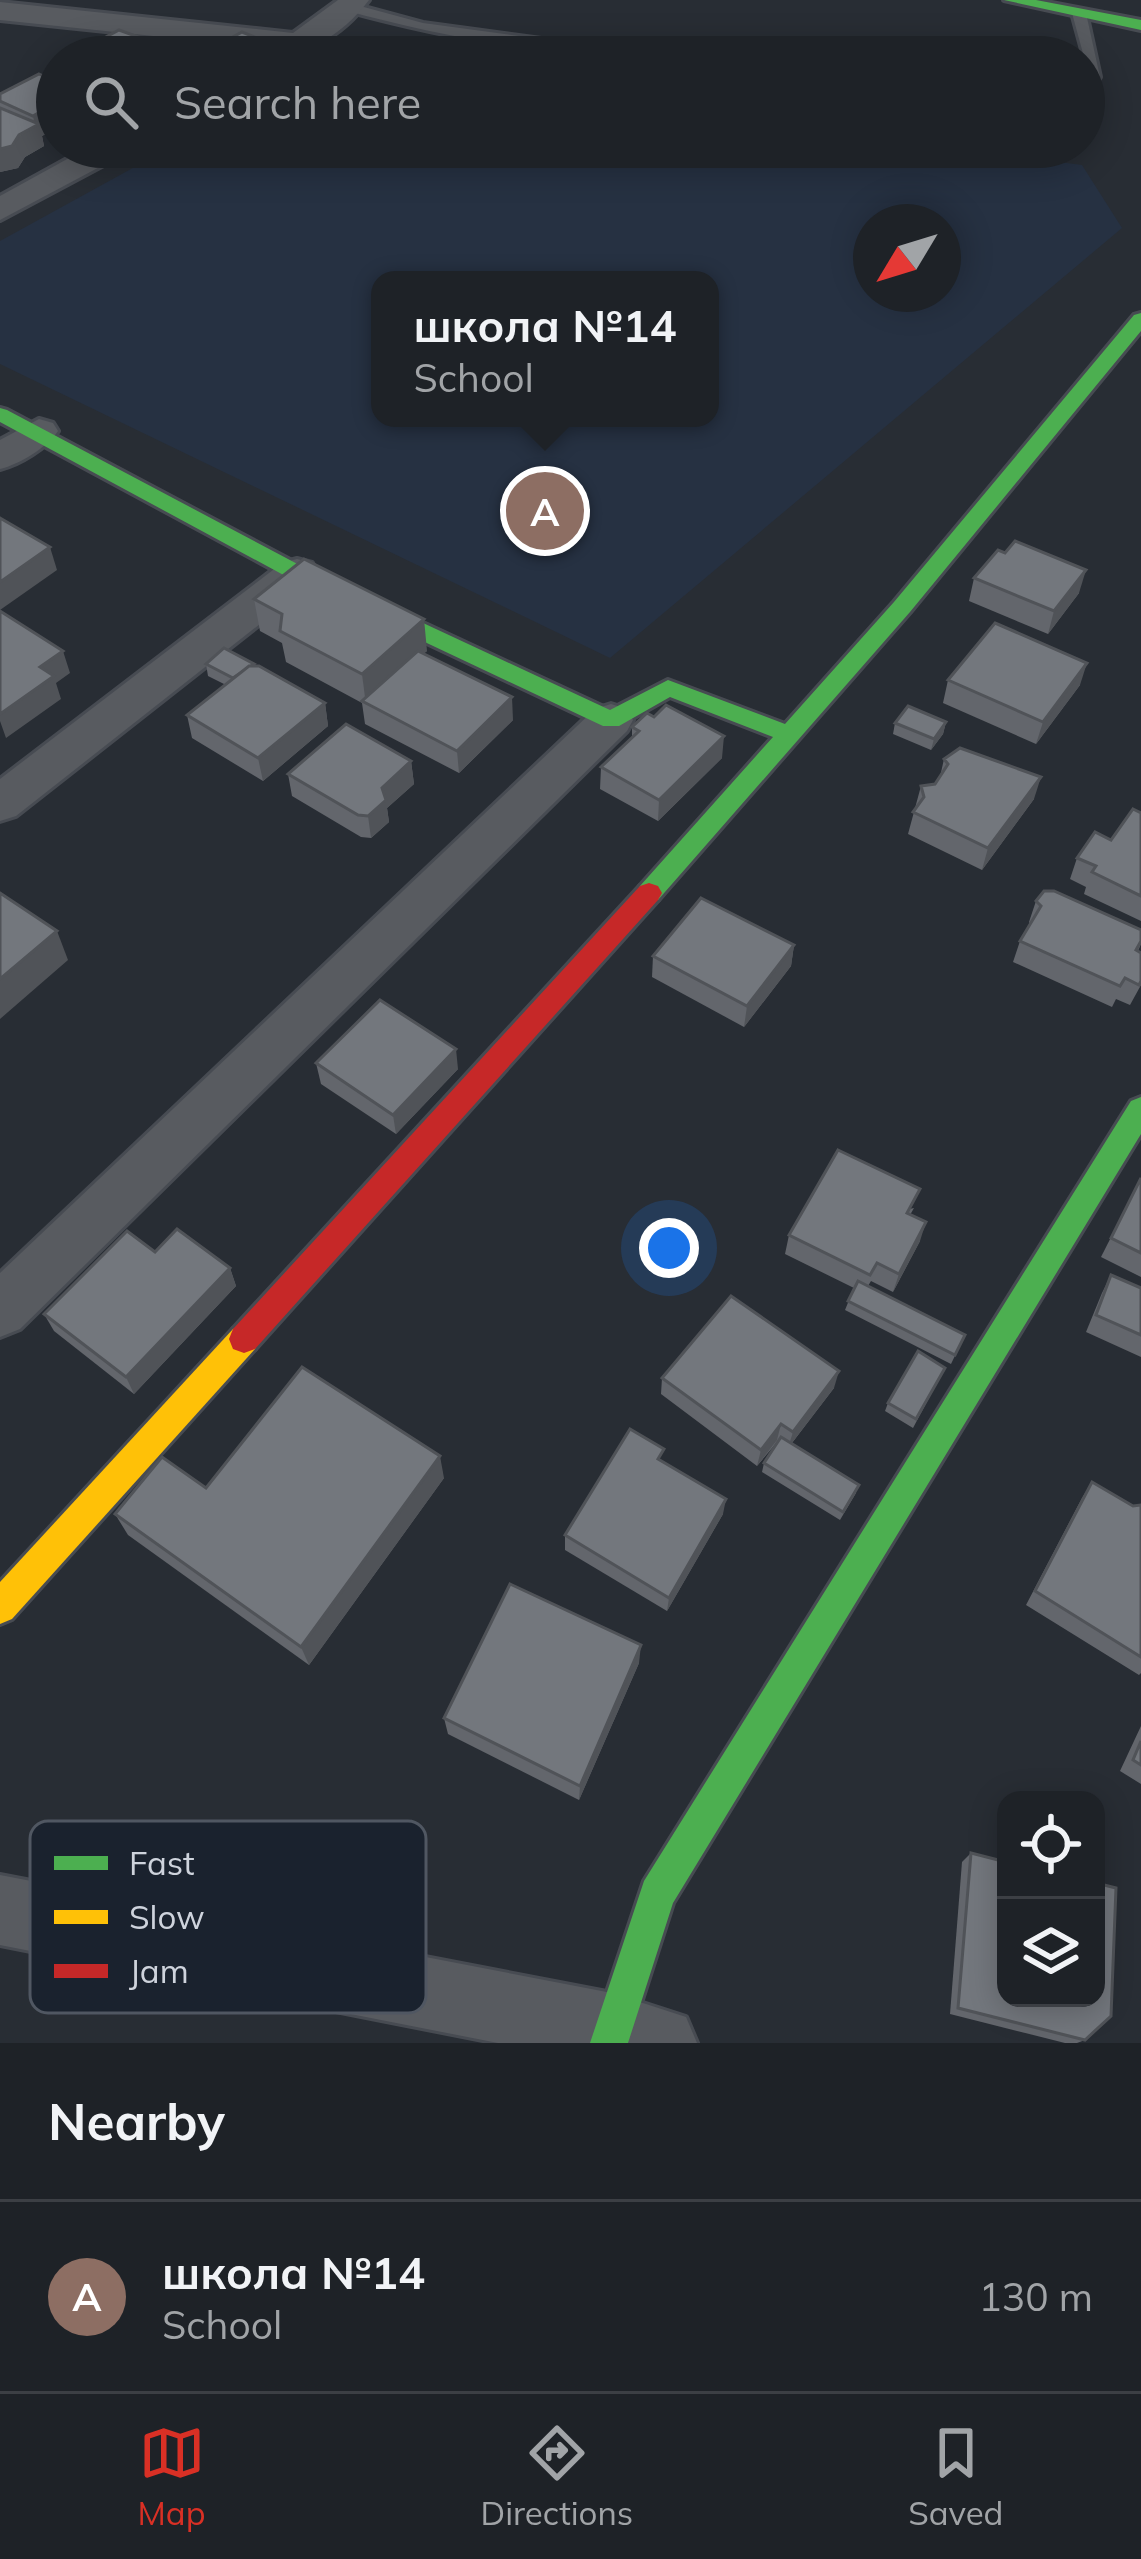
<!DOCTYPE html>
<html lang="en">
<head>
<meta charset="utf-8">
<style>
  body { margin:0; font-family:Mulish,sans-serif; background:#2b2f33; color:#f1f3f6 }
  .controls { position:absolute; right:36px; bottom:36px; display:grid; overflow:hidden; border-radius:24px; box-shadow:0 6px 30px #0003 }
  .controls button { width:108px; height:108px; display:grid; place-items:center; padding:0; border:0; border-bottom:3px solid #3c3f44; background:#1e2227; color:#f1f3f6; font:60px sans-serif }
  .compass { position:absolute; left:853px; top:204px; width:108px; height:108px; border-radius:50%; background:#1e2227; box-shadow:0 6px 30px #0003; rotate:232deg }
  .you { position:absolute; left:669px; top:1248px; width:42px; height:42px; margin:-30px; border:9px solid #fff; border-radius:50%; background:#1a73e8; box-shadow:0 0 0 18px #1a73e833 }
  .badge { display:grid; place-items:center; width:78px; height:78px; border-radius:50%; background:#d93025; color:#fff; font-size:39px; font-weight:700 }
  .pin { position:absolute; translate:-50% -50%; border:6px solid #fff; box-shadow:0 3px 12px #0006 }
  .popup { position:absolute; left:371px; top:271px; width:348px; height:156px; box-sizing:border-box; display:grid; place-content:center; border-radius:24px; background:#1e2227; filter:drop-shadow(0 3px 9px #0005); font-size:39px; white-space:nowrap; color:#a1a4a7 }
  .popup b { font-size:45px; color:#f1f3f6 }
  .popup::after { content:''; position:absolute; left:50%; top:100%; margin-left:-24px; border:24px solid transparent; border-top-color:#1e2227 }
  .list { margin:0; padding:0; list-style:none }
  h2 { display:flex; justify-content:space-between; align-items:center; height:156px; margin:0; padding:0 48px; font-size:51px }
  h2 small { font-size:39px; font-weight:400; color:#a1a4a7 }
  .list li { display:grid; grid-template-columns:78px 1fr auto; gap:36px; align-items:center; box-sizing:border-box; height:192px; padding:0 48px; border-top:3px solid #3c3f44 }
  .list b { display:block; font-size:45px; white-space:nowrap }
  .list p { margin:0; font-size:39px; white-space:nowrap; color:#a1a4a7 }
  .list em { font-size:39px; font-style:normal; color:#a1a4a7 }
  .icon { flex:none; width:66px; height:66px; fill:none; stroke:currentColor; stroke-width:2; stroke-linecap:round; stroke-linejoin:round }
  .map { position:relative; flex:none; width:1141px; height:2043px; overflow:hidden }
  .search { position:absolute; background:#1e2227; box-shadow:0 6px 30px #0003; left:36px; right:36px; top:36px; height:132px; display:flex; align-items:center; gap:30px; box-sizing:border-box; padding:0 42px; border-radius:66px; color:#a1a4a7; font-size:45px }
  .sheet { height:348px; background:#1e2227 }
  nav { display:flex; justify-content:space-around; align-items:center; box-sizing:border-box; height:168px; border-top:3px solid #3c3f44; background:#1e2227; font-size:33px; color:#a1a4a7 }
  nav a { display:grid; justify-items:center; gap:6px }
  nav .on { color:#d93025 }
  .map>svg:first-child { display:block }
  .built { fill:#263142; fill-rule:evenodd }
  .lines { fill:none; stroke-linecap:round; stroke-linejoin:round }
  .lane-casing { stroke:#474b52; stroke-width:6 }
  .street-casing { stroke:#474b52; stroke-width:6 }
  .fast-casing { stroke:#474b52; stroke-width:6 }
  .slow-casing { stroke:#474b52; stroke-width:6 }
  .jam-casing { stroke:#474b52; stroke-width:6 }
  .lane { fill:#585b60; fill-rule:evenodd }
  .street { fill:#585b60; fill-rule:evenodd }
  .fast { fill:#4caf50; fill-rule:evenodd }
  .slow { fill:#ffc107; fill-rule:evenodd }
  .jam { fill:#c62828; fill-rule:evenodd }
  .wall { fill:#63666c }
  .shaded-wall { fill:#505358 }
  .building { fill:#73777d; stroke:#505358; stroke-width:3 }
  .key { fill:#1a222e; stroke:#505762; stroke-width:3 }
  .key-label { font-size:33px; fill:#ced3dc }
</style>
</head>
<body>
<div class="map">
<svg width="1141" height="2043" viewBox="0 0 1141 2043">
  <rect width="100%" height="100%" fill="#282d34"/>
  <path class="built" d="M 171,147 L 947,147 L 1082,165 L 1122,228 L 610,658 L 0,364 L 0,241 ZM 871,222 L 943,222 L 943,294 L 871,294 ZM 380,280 L 710,280 L 710,418 L 380,418 Z"/>
  <g class="lines">
    <defs>
      <g id="lane">
        <path d="M 349,3 L 423,23 L 646,53 L 653,57 C 550,57 443,37 344,10 L 344,4 Z"/>
        <path d="M 1079,9 L 1086,13 L 1100,77 L 1089,95 L 1084,96 L 1084,57 L 1072,13 Z"/>
      </g>
      <g id="street">
        <path d="M 338,0 L 369,0 C 341,37 305,57 260,57 L 268,48 L 0,20 L 0,2 L 293,33 Z"/>
        <path d="M 89,147 L 129,147 L 124,154 L 0,220 L 0,196 Z"/>
        <path d="M 39,419 L 53,423 L 58,431 C 46,448 20,464 0,469 L 0,440 Z"/>
        <path d="M 297,559 L 312,563 L 318,573 L 312,583 L 16,816 L 0,821 L 0,779 L 282,563 Z"/>
        <path d="M 611,704 L 627,709 L 633,720 L 627,731 L 20,1329 L 0,1337 L 0,1273 L 595,709 Z"/>
        <path d="M 0,1875 L 612,1993 L 686,2017 L 697,2043 L 498,2043 L 0,1945 Z"/>
      </g>
      <g id="fast">
        <path d="M 1004,0 L 1036,0 L 1141,20 L 1141,30 Z"/>
        <path d="M 1141,313 L 1141,331 L 910,612 L 658,900 L 640,900 L 636,893 L 640,886 L 773,737 L 670,697 L 619,726 L 603,726 L 289,578 L 0,422 L 0,408 L 7,410 L 305,568 L 610,710 L 668,680 L 785,724 L 894,602 L 1134,315 Z"/>
        <path d="M 1141,1097 L 1141,1134 L 673,1903 L 628,2043 L 590,2043 L 644,1881 L 1131,1101 Z"/>
      </g>
      <path id="slow" d="M 244,1325 L 255,1329 L 259,1339 L 255,1349 L 12,1619 L 0,1624 L 0,1582 L 233,1329 Z"/>
      <path id="jam" d="M 649,883 L 658,886 L 662,893 L 658,900 L 255,1349 L 244,1353 L 233,1349 L 229,1339 L 233,1329 L 640,886 Z"/>
    </defs>
    <use href="#lane" class="lane-casing"/>
    <use href="#street" class="street-casing"/>
    <use href="#fast" class="fast-casing"/>
    <use href="#slow" class="slow-casing"/>
    <use href="#jam" class="jam-casing"/>
    <use href="#lane" class="lane"/>
    <use href="#street" class="street"/>
    <use href="#fast" class="fast"/>
    <use href="#slow" class="slow"/>
    <use href="#jam" class="jam"/>
  </g>
  <g class="wall">
    <path d="M 57,82 L 57,132 L 53,130 L 42,136 L 44,146 L 25,157 L 18,168 L 0,172 L 0,94 Z"/>
    <path d="M 974,578 L 1079,593 L 1048,634 L 969,601 Z"/>
    <path d="M 254,599 L 427,651 L 424,653 L 513,720 L 459,773 L 365,724 L 362,703 L 286,662 L 282,643 L 260,631 Z"/>
    <path d="M 206,664 L 254,664 L 255,666 L 325,703 L 328,726 L 263,781 L 192,738 L 187,715 L 226,685 L 208,676 Z"/>
    <path d="M 948,680 L 1080,685 L 1036,744 L 943,703 Z"/>
    <path d="M 946,722 L 943,734 L 931,750 L 893,734 L 895,723 Z"/>
    <path d="M 632,727 L 722,758 L 658,821 L 600,789 L 601,767 L 632,737 Z"/>
    <path d="M 944,759 L 1034,799 L 982,870 L 908,834 L 921,786 L 935,784 L 940,777 Z"/>
    <path d="M 411,761 L 414,784 L 387,808 L 389,822 L 371,838 L 361,837 L 292,796 L 288,774 Z"/>
    <path d="M 1141,813 L 1141,921 L 1084,894 L 1086,887 L 1070,879 L 1077,858 L 1111,840 Z"/>
    <path d="M 1036,901 L 1141,944 L 1138,951 L 1141,985 L 1130,1005 L 1116,999 L 1112,1007 L 1013,962 L 1020,941 L 1030,924 L 1029,922 Z"/>
    <path d="M 794,945 L 791,966 L 744,1027 L 652,977 L 653,956 Z"/>
    <path d="M 316,1063 L 458,1069 L 396,1134 L 321,1084 Z"/>
    <path d="M 1141,1178 L 1141,1277 L 1101,1257 Z"/>
    <path d="M 914,1208 L 910,1215 L 920,1241 L 893,1292 L 871,1281 L 868,1286 L 965,1335 L 951,1364 L 845,1310 L 854,1288 L 785,1254 L 789,1235 Z"/>
    <path d="M 155,1252 L 230,1268 L 236,1286 L 134,1394 L 54,1331 L 44,1314 Z"/>
    <path d="M 1111,1275 L 1141,1288 L 1141,1357 L 1086,1332 L 1102,1293 Z"/>
    <path d="M 945,1368 L 913,1428 L 885,1411 L 888,1403 Z"/>
    <path d="M 662,1378 L 834,1388 L 792,1443 L 856,1493 L 840,1520 L 762,1472 L 764,1463 L 778,1441 L 757,1466 L 661,1394 Z"/>
    <path d="M 663,1462 L 723,1514 L 667,1611 L 565,1550 L 565,1535 Z"/>
    <path d="M 444,1478 L 309,1665 L 128,1535 L 115,1514 L 206,1488 Z"/>
    <path d="M 1092,1482 L 1133,1506 L 1141,1505 L 1141,1673 L 1139,1675 L 1026,1605 L 1082,1498 Z"/>
    <path d="M 639,1663 L 579,1800 L 448,1734 L 444,1718 Z"/>
    <path d="M 1141,1726 L 1141,1784 L 1120,1771 Z"/>
    <path d="M 971,1853 L 1085,2040 L 1077,2043 L 1065,2043 L 950,2014 L 962,1862 Z"/>
  </g>
  <g class="shaded-wall">
    <path d="M 262,40 L 264,51 L 253,57 L 232,57 Z"/>
    <path d="M 47,108 L 53,130 L 42,136 L 44,146 L 25,157 L 18,168 L 0,172 L 0,149 L 35,126 L 33,116 Z"/>
    <path d="M 50,547 L 57,570 L 0,610 L 0,582 Z"/>
    <path d="M 1086,570 L 1079,593 L 1048,634 L 1054,611 Z"/>
    <path d="M 424,619 L 427,651 L 366,705 L 362,674 Z"/>
    <path d="M 63,651 L 70,673 L 56,683 L 61,699 L 6,738 L 0,721 L 0,714 L 40,667 Z"/>
    <path d="M 1087,663 L 1080,685 L 1036,744 L 1043,722 Z"/>
    <path d="M 512,697 L 513,720 L 459,773 L 457,751 Z"/>
    <path d="M 325,703 L 328,726 L 263,781 L 258,758 Z"/>
    <path d="M 946,722 L 943,734 L 931,750 L 934,739 Z"/>
    <path d="M 724,736 L 722,758 L 658,821 L 659,800 Z"/>
    <path d="M 411,761 L 414,784 L 387,808 L 389,822 L 371,838 L 368,816 L 382,788 Z"/>
    <path d="M 1041,777 L 1034,799 L 982,870 L 988,848 Z"/>
    <path d="M 57,931 L 68,960 L 0,1019 L 0,979 Z"/>
    <path d="M 794,945 L 791,966 L 744,1027 L 747,1006 Z"/>
    <path d="M 456,1049 L 458,1069 L 396,1134 L 393,1115 Z"/>
    <path d="M 926,1222 L 920,1241 L 893,1292 L 899,1274 Z"/>
    <path d="M 230,1268 L 236,1286 L 134,1394 L 126,1377 Z"/>
    <path d="M 839,1371 L 834,1388 L 788,1448 L 793,1432 Z"/>
    <path d="M 781,1424 L 777,1440 L 757,1466 L 761,1450 Z"/>
    <path d="M 440,1456 L 444,1478 L 309,1665 L 301,1647 Z"/>
    <path d="M 726,1499 L 723,1514 L 667,1611 L 669,1598 Z"/>
    <path d="M 641,1645 L 639,1663 L 579,1800 L 580,1786 Z"/>
  </g>
  <g class="building">
    <path d="M 119,30 L 177,51 L 166,57 L 69,57 Z"/>
    <path d="M 242,32 L 262,40 L 232,57 L 207,57 L 201,55 Z"/>
    <path d="M 39,74 L 57,82 L 57,112 L 47,108 L 33,116 L 0,101 L 0,94 Z"/>
    <path d="M 0,108 L 39,124 L 19,135 L 12,146 L 0,149 Z"/>
    <path d="M 0,518 L 50,547 L 0,582 Z"/>
    <path d="M 1015,541 L 1086,570 L 1054,611 L 974,578 L 998,550 L 1005,553 Z"/>
    <path d="M 304,559 L 424,619 L 362,674 L 280,631 L 282,614 L 254,599 Z"/>
    <path d="M 0,611 L 63,651 L 40,667 L 54,676 L 0,714 Z"/>
    <path d="M 995,623 L 1087,663 L 1043,722 L 948,680 Z"/>
    <path d="M 224,648 L 254,664 L 233,678 L 206,664 Z"/>
    <path d="M 418,651 L 512,697 L 457,751 L 362,701 Z"/>
    <path d="M 249,666 L 259,666 L 325,703 L 258,758 L 187,715 Z"/>
    <path d="M 666,705 L 724,736 L 659,800 L 601,767 L 639,731 L 632,727 L 647,713 L 654,717 Z"/>
    <path d="M 908,706 L 946,722 L 934,739 L 895,723 Z"/>
    <path d="M 346,724 L 411,761 L 382,788 L 386,800 L 368,816 L 358,815 L 288,774 Z"/>
    <path d="M 960,748 L 1041,777 L 988,848 L 913,812 L 924,797 L 921,786 L 935,784 L 948,764 L 944,759 Z"/>
    <path d="M 1133,809 L 1141,813 L 1141,896 L 1092,872 L 1096,866 L 1077,858 L 1095,832 L 1111,840 Z"/>
    <path d="M 1044,891 L 1054,891 L 1141,930 L 1141,941 L 1136,950 L 1141,953 L 1141,981 L 1139,985 L 1125,978 L 1120,986 L 1020,941 L 1041,906 L 1036,901 Z"/>
    <path d="M 0,893 L 57,931 L 0,979 Z"/>
    <path d="M 701,898 L 794,945 L 747,1006 L 653,956 Z"/>
    <path d="M 380,1000 L 456,1049 L 393,1115 L 316,1063 Z"/>
    <path d="M 838,1150 L 920,1189 L 907,1213 L 926,1222 L 899,1274 L 877,1263 L 870,1275 L 789,1235 Z"/>
    <path d="M 1141,1178 L 1141,1253 L 1111,1238 Z"/>
    <path d="M 177,1229 L 230,1268 L 126,1377 L 44,1314 L 127,1231 L 155,1252 Z"/>
    <path d="M 1111,1275 L 1141,1288 L 1141,1335 L 1096,1315 Z"/>
    <path d="M 858,1281 L 965,1335 L 955,1355 L 848,1301 Z"/>
    <path d="M 731,1296 L 839,1371 L 793,1432 L 781,1424 L 761,1450 L 662,1378 Z"/>
    <path d="M 918,1351 L 945,1368 L 916,1419 L 888,1403 Z"/>
    <path d="M 302,1367 L 440,1456 L 301,1647 L 115,1514 L 162,1457 L 206,1488 Z"/>
    <path d="M 630,1429 L 664,1449 L 658,1459 L 726,1499 L 669,1598 L 565,1535 Z"/>
    <path d="M 781,1437 L 859,1485 L 843,1512 L 764,1463 Z"/>
    <path d="M 1092,1482 L 1133,1506 L 1141,1505 L 1141,1657 L 1035,1591 Z"/>
    <path d="M 510,1584 L 641,1645 L 580,1786 L 444,1718 Z"/>
    <path d="M 1141,1741 L 1141,1765 L 1133,1760 Z"/>
    <path d="M 971,1853 L 1006,1862 L 1006,1998 L 1096,1998 L 1096,1883 L 1116,1888 L 1111,2016 L 1085,2040 L 958,2008 Z"/>
  </g>
  <rect x="30" y="1821" width="396" height="192" rx="18" class="key"/>
  <rect x="54" y="1856" width="54" height="14" fill="#4caf50"/>
  <rect x="54" y="1910" width="54" height="14" fill="#ffc107"/>
  <rect x="54" y="1964" width="54" height="14" fill="#c62828"/>
  <g class="key-label">
    <text x="129" y="1875">Fast</text>
    <text x="129" y="1929">Slow</text>
    <text x="129" y="1983">Jam</text>
  </g>
</svg>
<div class="controls">
<button><svg class="icon" aria-label="locate" viewBox="0 0 24 24"><circle cx="12" cy="12" r="6"/><path d="M12 2v4M12 18v4M2 12h4M18 12h4"/></svg></button>
<button><svg class="icon" aria-label="layers" viewBox="0 0 24 24"><path d="M12 4l9 5-9 5-9-5zM3 14l9 5 9-5"/></svg></button>
</div>
<svg class="compass" viewBox="-18 -18 36 36"><path d="M0-13l5 13h-10z" fill="#e53935"/><path d="M0 13l5-13h-10z" fill="#a1a4a7"/></svg>
<div class="you"></div>
<div class="pin badge" style="left:545px;top:511px;background:#8d6e63">A</div>
<div class="popup"><b>школа №14</b>School</div>
<div class="search"><svg class="icon" aria-label="search" viewBox="0 0 24 24"><circle cx="10" cy="10" r="6"/><path d="M15 15l6 6"/></svg>Search here</div>
</div>
<section class="sheet">
<h2>Nearby<small></small></h2>
<ul class="list">
<li><span class="badge" style="background:#8d6e63">A</span><div><b>школа №14</b><p>School</p></div><em>130 m</em></li>
</ul>
</section>
<nav>
<a class="on"><svg class="icon" aria-label="map" viewBox="0 0 24 24"><path d="M3 6l6-2 6 2 6-2v14l-6 2-6-2-6 2zM9 4v14M15 6v14"/></svg>Map</a>
<a><svg class="icon" aria-label="directions" viewBox="0 0 24 24"><path d="M12 3l9 9-9 9-9-9zM9 14v-3h6M13 9l2 2-2 2"/></svg>Directions</a>
<a><svg class="icon" aria-label="saved" viewBox="0 0 24 24"><path d="M7 4h10v16l-5-4-5 4z"/></svg>Saved</a>
</nav>
</body>
</html>
